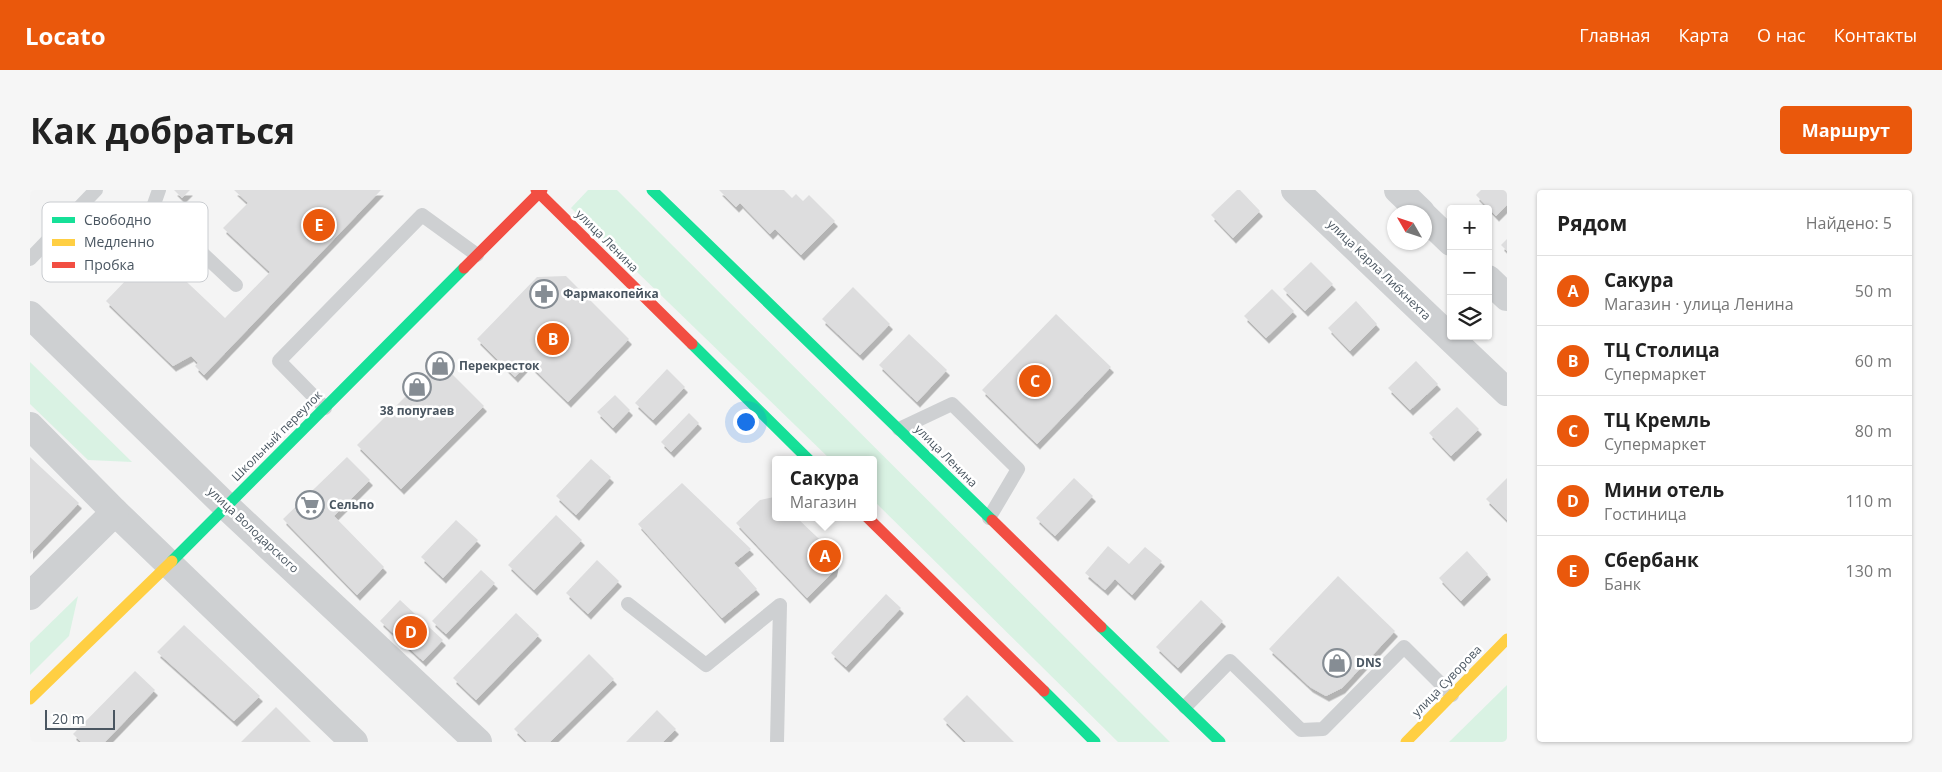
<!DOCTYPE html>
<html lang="ru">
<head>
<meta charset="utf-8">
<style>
  body { margin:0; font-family:"Open Sans",sans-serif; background:#f6f6f6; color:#222 }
  .controls { position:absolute; right:15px; top:15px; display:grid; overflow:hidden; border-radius:5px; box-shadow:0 1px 4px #0004 }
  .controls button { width:45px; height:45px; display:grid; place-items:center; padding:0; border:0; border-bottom:1px solid #e0e0e0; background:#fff; color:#222; font:25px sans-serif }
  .compass { position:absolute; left:1357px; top:15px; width:45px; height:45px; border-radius:50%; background:#fff; box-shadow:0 1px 4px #0004; rotate:309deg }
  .scale { position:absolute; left:15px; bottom:12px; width:70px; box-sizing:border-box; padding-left:5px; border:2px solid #4a5661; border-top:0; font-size:14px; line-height:18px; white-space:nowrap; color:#4a5661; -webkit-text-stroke:4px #fff; paint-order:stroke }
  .you { position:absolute; left:715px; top:231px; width:18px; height:18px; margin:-12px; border:4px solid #fff; border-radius:50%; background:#1a73e8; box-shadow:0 0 0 8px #1a73e833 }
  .badge { display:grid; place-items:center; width:32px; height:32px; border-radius:50%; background:#ea580c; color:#fff; font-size:16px; font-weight:700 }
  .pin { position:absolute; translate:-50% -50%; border:2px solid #fff; box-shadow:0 1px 5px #0006 }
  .popup { position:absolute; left:742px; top:266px; width:105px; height:65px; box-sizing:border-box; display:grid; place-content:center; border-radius:5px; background:#fff; filter:drop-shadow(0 1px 4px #0005); font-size:16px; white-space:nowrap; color:#767676 }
  .popup b { font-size:19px; color:#222 }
  .popup::after { content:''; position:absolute; left:50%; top:100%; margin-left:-10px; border:10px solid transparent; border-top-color:#fff }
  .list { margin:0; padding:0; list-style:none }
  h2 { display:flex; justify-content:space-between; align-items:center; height:65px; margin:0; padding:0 20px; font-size:21px }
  h2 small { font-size:16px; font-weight:400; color:#767676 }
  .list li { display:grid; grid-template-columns:32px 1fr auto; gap:15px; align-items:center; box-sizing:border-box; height:70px; padding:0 20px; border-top:1px solid #e0e0e0 }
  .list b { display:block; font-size:19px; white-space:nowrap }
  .list p { margin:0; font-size:16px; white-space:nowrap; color:#767676 }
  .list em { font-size:16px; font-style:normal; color:#767676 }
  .icon { flex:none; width:28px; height:28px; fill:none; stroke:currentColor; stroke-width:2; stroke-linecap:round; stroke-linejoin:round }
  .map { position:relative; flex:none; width:1477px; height:552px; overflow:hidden; border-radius:5px }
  header { display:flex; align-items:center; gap:30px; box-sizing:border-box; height:70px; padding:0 25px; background:#ea580c; color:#fff }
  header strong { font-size:24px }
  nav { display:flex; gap:28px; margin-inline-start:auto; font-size:18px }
  .intro { display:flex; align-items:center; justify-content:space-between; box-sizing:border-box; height:120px; padding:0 30px }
  h1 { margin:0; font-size:35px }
  .button { padding:12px 22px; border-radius:5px; background:#ea580c; color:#fff; font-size:18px; font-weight:700 }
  main { display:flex; gap:30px; padding:0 30px }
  aside { flex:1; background:#fff; border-radius:5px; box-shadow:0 1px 4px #0004 }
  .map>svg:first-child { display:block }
  .green { fill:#d9f2e3 }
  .building { fill:#ddddde; filter:url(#shadow) }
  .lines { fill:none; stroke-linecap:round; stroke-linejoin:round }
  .lane { stroke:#ced0d2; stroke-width:14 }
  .street { stroke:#ced0d2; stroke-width:28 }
  .fast { stroke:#16e098; stroke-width:11 }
  .slow { stroke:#ffcf43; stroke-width:11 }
  .jam { stroke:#f24e42; stroke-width:11 }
  .labels { text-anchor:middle; stroke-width:5; stroke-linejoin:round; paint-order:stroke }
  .street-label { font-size:12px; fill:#4a5661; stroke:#fff }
  .poi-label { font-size:12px; font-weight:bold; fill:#4a5661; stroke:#fff; text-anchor:start }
  .key { fill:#fff; stroke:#c9ccd0; stroke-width:1 }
  .key-label { font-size:14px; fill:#4a5661 }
</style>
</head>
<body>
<header>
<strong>Locato</strong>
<nav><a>Главная</a><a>Карта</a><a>О нас</a><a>Контакты</a></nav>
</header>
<div class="intro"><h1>Как добраться</h1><a class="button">Маршрут</a></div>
<main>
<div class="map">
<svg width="1477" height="552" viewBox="0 0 1477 552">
  <defs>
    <filter id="shadow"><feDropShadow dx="3" dy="5.5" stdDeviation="0" flood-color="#0004"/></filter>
  </defs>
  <rect width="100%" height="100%" fill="#f4f4f4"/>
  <g class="green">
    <path d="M 558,0 L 587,0 L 1140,552 L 1088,552 L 844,311 L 844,270 L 801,270 L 541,18 Z"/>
    <path d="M 0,172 L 102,272 L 58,270 L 0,214 Z"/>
    <path d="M 48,406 L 39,446 L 0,485 L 0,453 Z"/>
    <path d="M 1477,495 L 1477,552 L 1419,552 Z"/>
  </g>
  <g class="building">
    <path d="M 144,0 L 160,0 L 152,8 Z"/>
    <path d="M 204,0 L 351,0 L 174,185 L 165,176 L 168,173 L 161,166 L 143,176 L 76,111 L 124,61 L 195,128 L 240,82 L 193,38 L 218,13 Z"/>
    <path d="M 689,0 L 754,0 L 762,8 L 766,4 L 773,11 L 779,5 L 805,31 L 771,65 L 745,39 L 740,44 L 710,13 L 706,17 Z"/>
    <path d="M 1207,0 L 1210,0 L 1230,21 L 1203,48 L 1181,25 Z"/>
    <path d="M 1451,0 L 1477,0 L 1477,15 L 1466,26 L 1446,5 Z"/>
    <path d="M 1477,49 L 1477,61 L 1471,55 Z"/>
    <path d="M 1281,72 L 1303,94 L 1275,121 L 1253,99 Z"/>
    <path d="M 536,86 L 599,149 L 538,212 L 498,173 L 485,187 L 447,149 L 507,87 Z"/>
    <path d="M 823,97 L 860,134 L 830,165 L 792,129 Z"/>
    <path d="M 1242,99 L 1264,121 L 1236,148 L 1214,126 Z"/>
    <path d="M 1326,111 L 1347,134 L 1320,161 L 1298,138 Z"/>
    <path d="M 1026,124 L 1081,177 L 1007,254 L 952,200 Z"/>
    <path d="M 879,144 L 917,180 L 887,212 L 849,175 Z"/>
    <path d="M 1386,171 L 1408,194 L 1380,220 L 1358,198 Z"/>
    <path d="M 410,172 L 454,216 L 371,299 L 327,255 Z"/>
    <path d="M 637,179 L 655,197 L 623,230 L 605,213 Z"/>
    <path d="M 585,205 L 600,220 L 583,238 L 567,222 Z"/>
    <path d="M 1427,217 L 1449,239 L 1421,266 L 1399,243 Z"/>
    <path d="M 659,223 L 669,233 L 641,262 L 631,252 Z"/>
    <path d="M 0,267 L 49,313 L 0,364 Z"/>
    <path d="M 317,267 L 340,290 L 304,326 L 354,377 L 327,405 L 253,329 Z"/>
    <path d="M 561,269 L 581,287 L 546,325 L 526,306 Z"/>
    <path d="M 1044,288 L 1063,306 L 1025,346 L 1006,328 Z"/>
    <path d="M 1477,288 L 1477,330 L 1456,309 Z"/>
    <path d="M 652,293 L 721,359 L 704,373 L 727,399 L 692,428 L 608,334 Z"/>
    <path d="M 744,307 L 746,309 L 746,327 L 766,327 L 807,366 L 804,381 L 777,408 L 706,333 L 730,310 Z"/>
    <path d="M 526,325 L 552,350 L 504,400 L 478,375 Z"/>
    <path d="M 426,330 L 448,350 L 413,388 L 391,367 Z"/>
    <path d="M 1078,356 L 1099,374 L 1115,357 L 1132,371 L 1102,405 L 1085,389 L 1075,400 L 1055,383 Z"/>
    <path d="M 1437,361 L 1458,384 L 1431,411 L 1409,388 Z"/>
    <path d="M 567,370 L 589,391 L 558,424 L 536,403 Z"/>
    <path d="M 451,380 L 465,393 L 416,444 L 402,431 Z"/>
    <path d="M 1308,386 L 1365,441 L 1312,498 L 1296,506 L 1280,497 L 1239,459 Z"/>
    <path d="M 856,404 L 871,418 L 816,477 L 801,463 Z"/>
    <path d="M 370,410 L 413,450 L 393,471 L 350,431 Z"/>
    <path d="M 1171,410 L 1193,431 L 1148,478 L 1126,457 Z"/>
    <path d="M 486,423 L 509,445 L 446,510 L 423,488 Z"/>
    <path d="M 154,435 L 230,506 L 204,531 L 127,462 Z"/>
    <path d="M 559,464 L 584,489 L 520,552 L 497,552 L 484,539 Z"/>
    <path d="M 105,481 L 125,500 L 75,552 L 51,552 L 43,544 Z"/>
    <path d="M 937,505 L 984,552 L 936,552 L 913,529 Z"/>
    <path d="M 246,517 L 281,552 L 211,552 Z"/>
    <path d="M 627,520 L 646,539 L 633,552 L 596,552 Z"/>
  </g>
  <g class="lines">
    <g class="lane">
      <path d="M 129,0 L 123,17 L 206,95"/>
      <path d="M 0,69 L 66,0"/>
      <path d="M 295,218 L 249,171 L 392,25 L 447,65"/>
      <path d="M 869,239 L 922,214 L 988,279 L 959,328"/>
      <path d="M 598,414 L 676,475 L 750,415 L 747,552"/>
      <path d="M 1155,517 L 1200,471 L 1271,540 L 1293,539 L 1374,457 L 1422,505"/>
    </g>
    <g class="street">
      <path d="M 1265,0 L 1477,202"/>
      <path d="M 1368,0 L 1391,22"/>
      <path d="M 1394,26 L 1421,52"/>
      <path d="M 1458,89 L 1477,107"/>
      <path d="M 0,125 L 196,316 L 448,552"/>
      <path d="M 0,236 L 85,322 L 324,552"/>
      <path d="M 0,406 L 85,322"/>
    </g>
    <g class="fast">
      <path d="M 622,0 L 962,330"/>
      <path d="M 662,154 L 779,270"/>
      <path d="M 142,371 L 434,78"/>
      <path d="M 1071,437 L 1190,552"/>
      <path d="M 1014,501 L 1065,552"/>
    </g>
    <g class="slow">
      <path d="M 0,509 L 142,371"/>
      <path d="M 1376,552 L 1477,449"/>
    </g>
    <g class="jam">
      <path d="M 506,0 L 662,154"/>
      <path d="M 434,78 L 512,0"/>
      <path d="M 837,327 L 1014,501"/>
      <path d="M 962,330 L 1071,437"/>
    </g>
  </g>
  <defs>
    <symbol id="pharmacy-ring" viewBox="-11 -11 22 22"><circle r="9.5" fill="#fff" stroke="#868d94" stroke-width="1.5"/><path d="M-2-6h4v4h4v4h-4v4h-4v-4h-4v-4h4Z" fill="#868d94"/></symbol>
    <symbol id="shop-ring" viewBox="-11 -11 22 22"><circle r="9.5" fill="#fff" stroke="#868d94" stroke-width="1.5"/><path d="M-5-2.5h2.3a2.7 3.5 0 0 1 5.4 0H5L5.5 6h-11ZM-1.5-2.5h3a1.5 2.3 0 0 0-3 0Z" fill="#868d94"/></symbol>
    <symbol id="supermarket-ring" viewBox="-11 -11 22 22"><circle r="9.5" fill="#fff" stroke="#868d94" stroke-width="1.5"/><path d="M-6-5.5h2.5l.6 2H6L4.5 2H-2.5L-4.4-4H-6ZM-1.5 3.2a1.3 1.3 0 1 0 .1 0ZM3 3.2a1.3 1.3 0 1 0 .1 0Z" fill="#868d94"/></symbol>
  </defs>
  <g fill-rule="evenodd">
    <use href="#pharmacy-ring" x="498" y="88" width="32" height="32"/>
    <use href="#shop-ring" x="394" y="160" width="32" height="32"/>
    <use href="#shop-ring" x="371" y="181" width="32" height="32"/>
    <use href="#supermarket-ring" x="264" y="299" width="32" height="32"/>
    <use href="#shop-ring" x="1291" y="457" width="32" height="32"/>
  </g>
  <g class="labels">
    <g class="street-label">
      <text transform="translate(577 51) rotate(45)" y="4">улица Ленина</text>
      <text transform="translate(1349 80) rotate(44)" y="4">улица Карла Либкнехта</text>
      <text transform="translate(247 246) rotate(-45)" y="4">Школьный переулок</text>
      <text transform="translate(916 266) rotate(45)" y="4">улица Ленина</text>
      <text transform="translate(223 340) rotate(43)" y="4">улица Володарского</text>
      <text transform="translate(1417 491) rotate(-46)" y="4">улица Суворова</text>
    </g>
    <g class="poi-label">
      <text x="533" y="108">Фармакопейка</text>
      <text x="429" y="180">Перекресток</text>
      <text x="387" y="225" text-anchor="middle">38 попугаев</text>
      <text x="299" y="319">Сельпо</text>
      <text x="1326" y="477">DNS</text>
    </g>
  </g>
  <rect x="12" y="12" width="166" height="80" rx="8" class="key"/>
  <rect x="22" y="27" width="23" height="6" fill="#16e098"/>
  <rect x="22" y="49" width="23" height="7" fill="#ffcf43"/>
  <rect x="22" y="72" width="23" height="6" fill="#f24e42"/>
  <g class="key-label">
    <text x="54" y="35">Свободно</text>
    <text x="54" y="57">Медленно</text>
    <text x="54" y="80">Пробка</text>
  </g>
</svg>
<div class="controls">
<button>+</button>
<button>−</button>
<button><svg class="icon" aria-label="layers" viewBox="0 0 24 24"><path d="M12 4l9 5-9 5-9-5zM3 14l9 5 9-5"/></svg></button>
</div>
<svg class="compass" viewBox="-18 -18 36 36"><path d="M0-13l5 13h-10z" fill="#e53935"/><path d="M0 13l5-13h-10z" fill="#767676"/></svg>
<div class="scale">20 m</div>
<div class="you"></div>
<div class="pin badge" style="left:795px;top:366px">A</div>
<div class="popup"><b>Сакура</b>Магазин</div>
<div class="pin badge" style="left:523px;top:149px">B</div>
<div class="pin badge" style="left:1005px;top:191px">C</div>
<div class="pin badge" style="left:381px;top:442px">D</div>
<div class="pin badge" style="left:289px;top:35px">E</div>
</div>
<aside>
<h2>Рядом<small>Найдено: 5</small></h2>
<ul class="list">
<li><span class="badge">A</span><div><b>Сакура</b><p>Магазин · улица Ленина</p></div><em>50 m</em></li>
<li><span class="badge">B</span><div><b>ТЦ Столица</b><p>Супермаркет</p></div><em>60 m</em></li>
<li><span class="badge">C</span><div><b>ТЦ Кремль</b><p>Супермаркет</p></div><em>80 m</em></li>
<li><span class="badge">D</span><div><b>Мини отель</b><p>Гостиница</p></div><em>110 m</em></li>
<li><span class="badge">E</span><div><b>Сбербанк</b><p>Банк</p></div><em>130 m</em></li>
</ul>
</aside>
</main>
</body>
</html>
